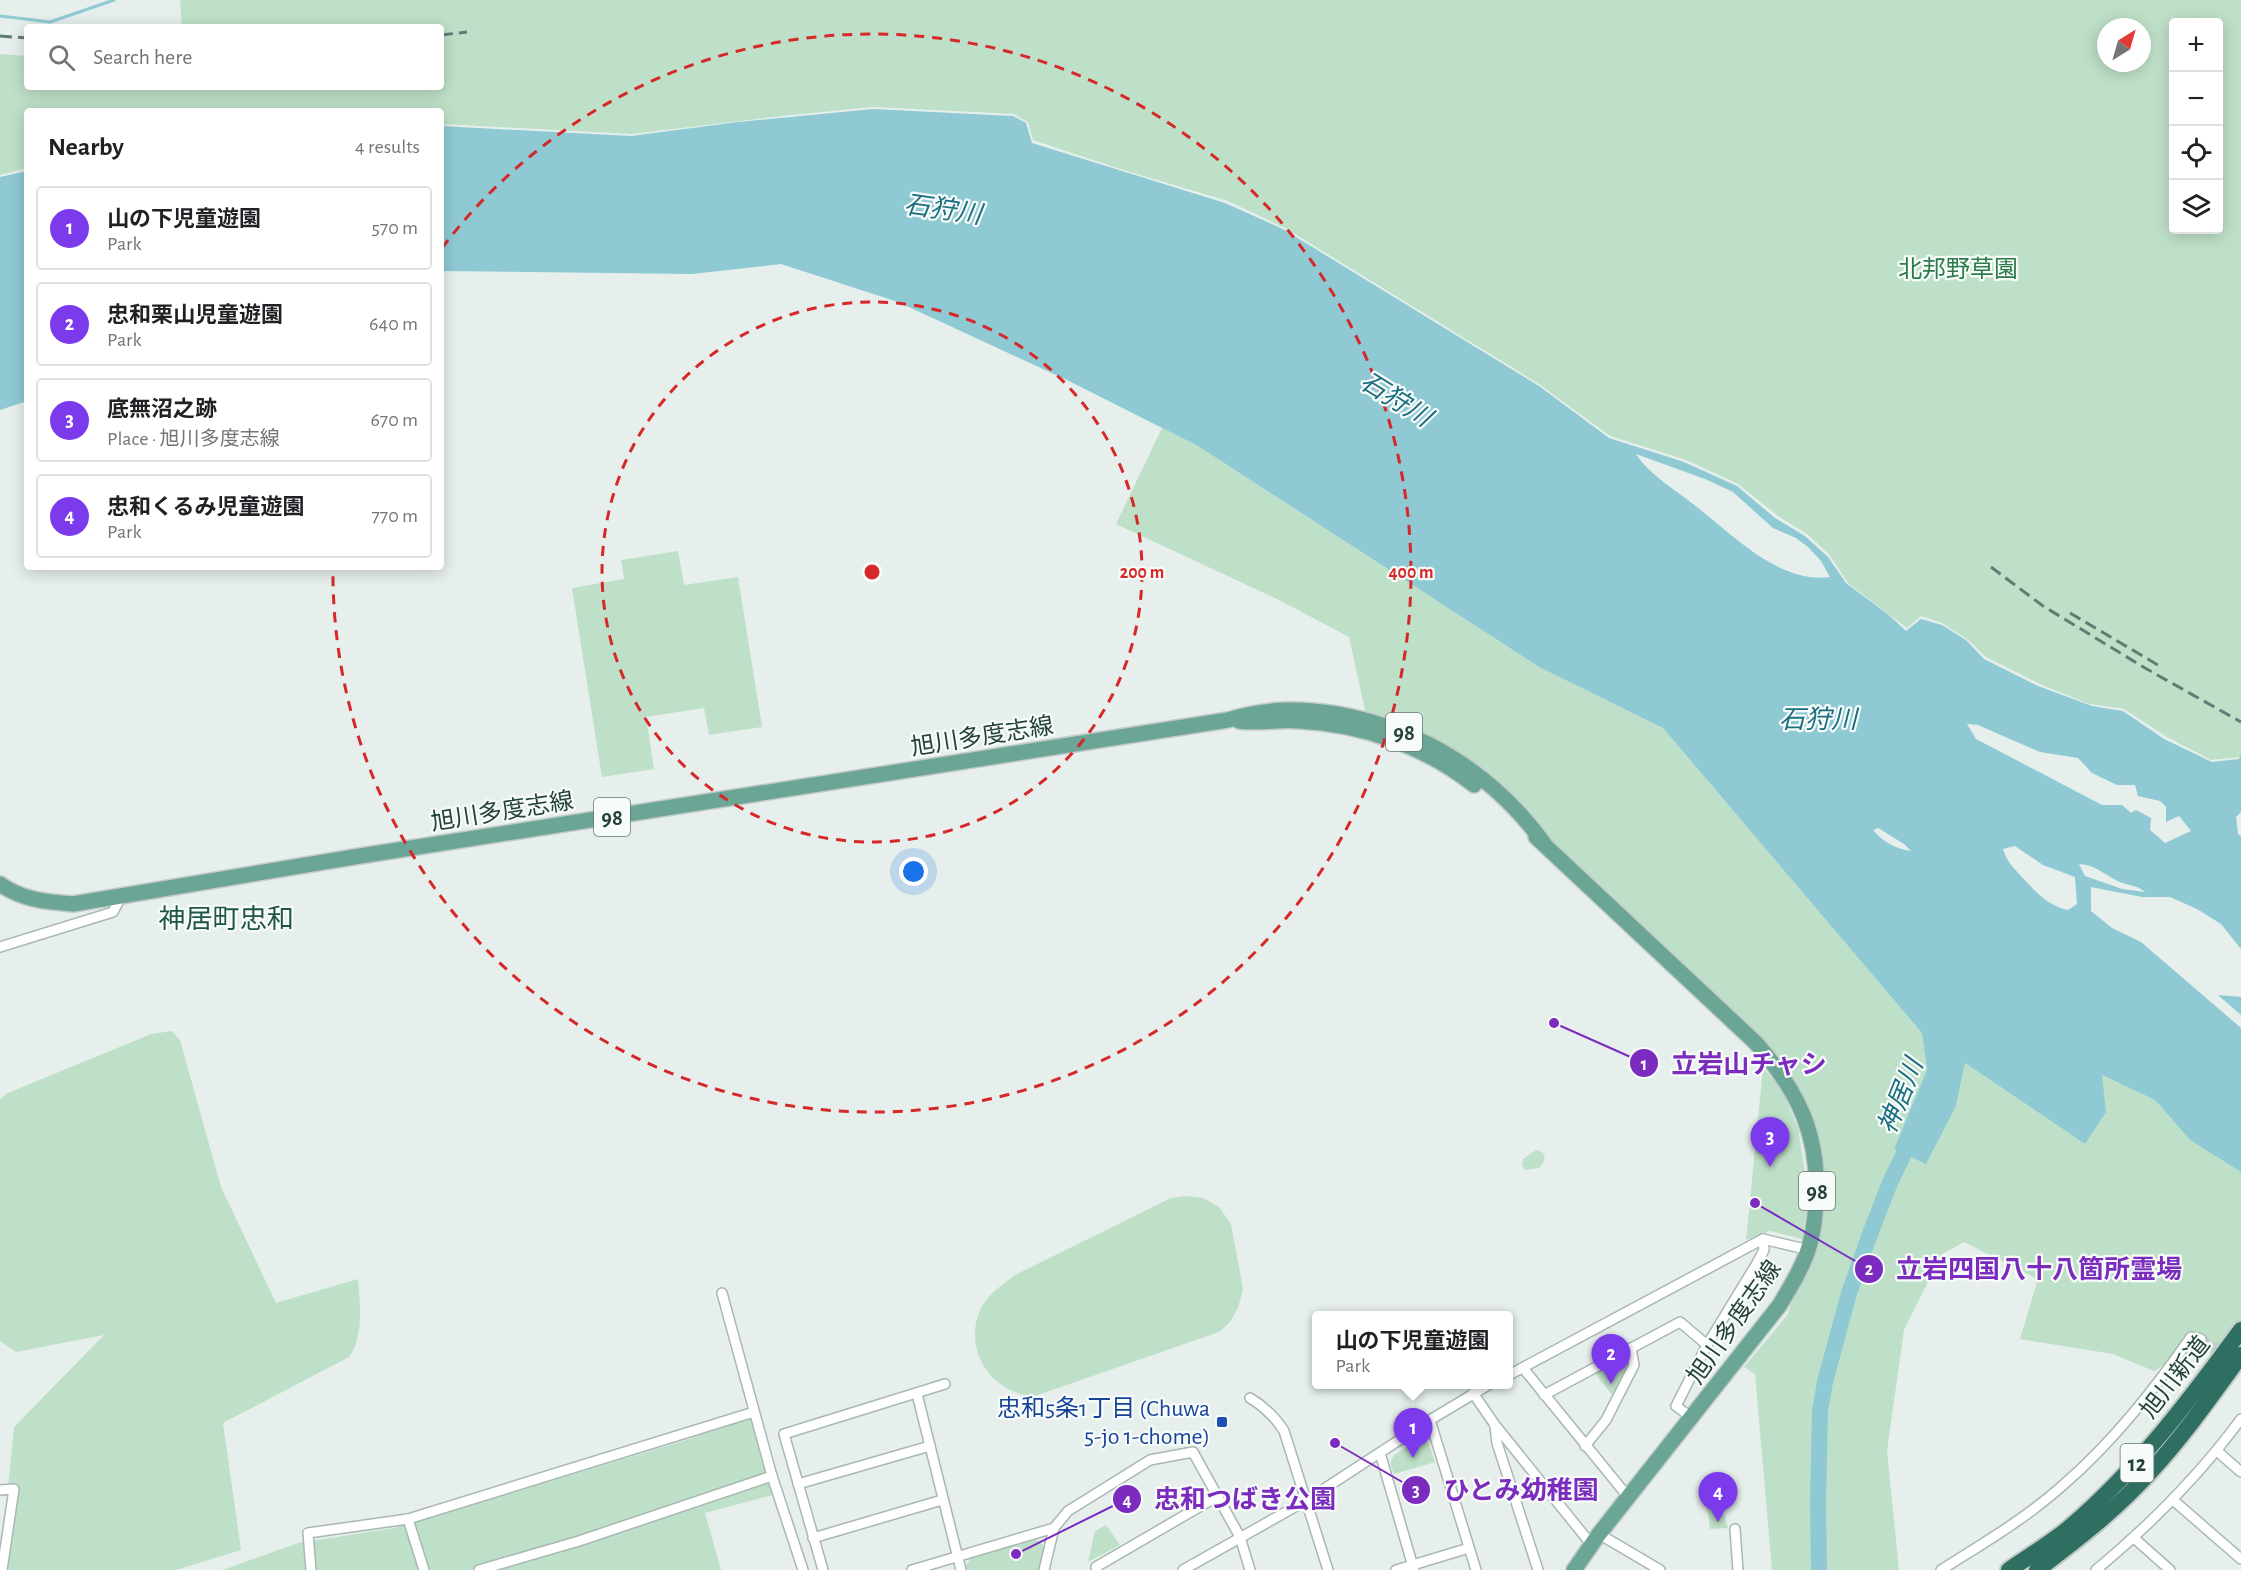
<!DOCTYPE html>
<html lang="en">
<head>
<meta charset="utf-8">
<style>
  body { margin:0; font-family:"Alegreya Sans","Noto Sans JP",sans-serif; background:#f2f2f2; color:#202124 }
  .controls { position:absolute; right:18px; top:18px; display:grid; overflow:hidden; border-radius:6px; box-shadow:0 3px 15px #0003 }
  .controls button { width:54px; height:54px; display:grid; place-items:center; padding:0; border:0; border-bottom:2px solid #e0e0e0; background:#fff; color:#202124; font:30px sans-serif }
  .compass { position:absolute; left:2097px; top:18px; width:54px; height:54px; border-radius:50%; background:#fff; box-shadow:0 3px 15px #0003; rotate:37deg }
  .you { position:absolute; left:914px; top:872px; width:21px; height:21px; margin:-15px; border:4px solid #fff; border-radius:50%; background:#1a73e8; box-shadow:0 0 0 9px #1a73e833 }
  .badge { display:grid; place-items:center; width:39px; height:39px; border-radius:50%; background:#7c3aed; color:#fff; font-size:20px; font-weight:700 }
  .pin { position:absolute; translate:-50% -50px; filter:drop-shadow(0 2px 3px #0008) }
  .pin::after { content:''; position:absolute; top:32px; width:21px; height:18px; background:inherit; clip-path:polygon(0 0,100% 0,50% 100%) }
  .popup { position:absolute; left:1312px; top:1311px; width:201px; height:78px; box-sizing:border-box; display:grid; place-content:center; border-radius:6px; background:#fff; filter:drop-shadow(0 2px 4px #0005); font-size:20px; white-space:nowrap; color:#757577 }
  .popup b { font-size:22px; color:#202124 }
  .popup::after { content:''; position:absolute; left:50%; top:100%; margin-left:-12px; border:12px solid transparent; border-top-color:#fff }
  .list { margin:0; padding:0; list-style:none }
  h2 { display:flex; justify-content:space-between; align-items:center; height:78px; margin:0; padding:0 24px; font-size:26px }
  h2 small { font-size:20px; font-weight:400; color:#757577 }
  .list li { display:grid; grid-template-columns:39px 1fr auto; gap:18px; align-items:center; box-sizing:border-box; height:84px; margin:0 12px 12px; padding:0 12px; border:2px solid #e0e0e0; border-radius:6px }
  .list b { display:block; font-size:22px; white-space:nowrap }
  .list p { margin:0; font-size:20px; white-space:nowrap; color:#757577 }
  .list em { font-size:20px; font-style:normal; color:#757577 }
  .icon { flex:none; width:33px; height:33px; fill:none; stroke:currentColor; stroke-width:2; stroke-linecap:round; stroke-linejoin:round }
  .map { position:relative; flex:none; width:2241px; height:1570px; overflow:hidden }
  .search { position:absolute; background:#fff; box-shadow:0 3px 15px #0003; left:24px; top:24px; width:420px; height:66px; display:flex; align-items:center; gap:15px; box-sizing:border-box; padding:0 21px; border-radius:6px; color:#757577; font-size:22px }
  .panel { position:absolute; background:#fff; box-shadow:0 3px 15px #0003; left:24px; top:108px; width:420px; height:462px; border-radius:6px }
  .map>svg:first-child { display:block }
  .green { fill:#bfe0c8; fill-rule:evenodd }
  .water { fill:#8ec9d4; fill-rule:evenodd }
  .lines { fill:none; stroke-linecap:round; stroke-linejoin:round }
  .stream { stroke:#8ec9d4; stroke-width:3 }
  .river { stroke:#8ec9d4; stroke-width:16 }
  .street-tunnel { stroke:#bfccc8; stroke-width:9; stroke-dasharray:9 4.5; stroke-linecap:butt }
  .street-casing { stroke:#a8b8b2; stroke-width:12 }
  .primary-casing { stroke:#c2cac8; stroke-width:18 }
  .highway-casing { stroke:#c2cac8; stroke-width:20 }
  .street { stroke:#fff; stroke-width:9 }
  .primary { stroke:#6aa596; stroke-width:15 }
  .highway { stroke:#2f6f62; stroke-width:16 }
  .rail { stroke:#5f7d75; stroke-width:3; stroke-dasharray:12 6; stroke-linecap:butt }
  .ring { fill:none; stroke:#d62828; stroke-width:3; stroke-dasharray:10 8 }
  .transit-dot { fill:#1a4fb4; stroke:#f7fbf9; stroke-width:2 }
  .labels { text-anchor:middle; stroke-width:4.5; stroke-linejoin:round; paint-order:stroke }
  .shield { fill:#f7fbf9; stroke:#637a73; stroke-width:1.5 }
  .shield-label { font-size:22px; font-weight:bold; fill:#24423a }
  .park-label { font-size:24px; fill:#2d7a4b; stroke:#f7fbf9 }
  .street-label { font-size:24px; fill:#24423a; stroke:#f7fbf9 }
  .transit-label { font-size:24px; fill:#164399; stroke:#f7fbf9; text-anchor:end }
  .water-label { font-size:26px; font-style:italic; fill:#1c6f80; stroke:#f7fbf9 }
  .quarter-label { font-size:27px; fill:#1f5548; stroke:#f7fbf9 }
  .centre { fill:#d62828; stroke:#f7fbf9; stroke-width:3 }
  .ring-label { font-size:18px; text-anchor:middle; font-weight:bold; fill:#d62828; stroke:#f7fbf9; stroke-width:4.5; stroke-linejoin:round; paint-order:stroke }
  .leader { fill:none; stroke:#7b2cbf; stroke-width:2 }
  .callout-dot { fill:#7b2cbf; stroke:#f7fbf9; stroke-width:2 }
  .mark-label { font-size:18px; text-anchor:middle; font-weight:bold; fill:#fff }
  .callout-label { font-size:26px; text-anchor:middle; font-weight:bold; fill:#7b2cbf; stroke:#f7fbf9; stroke-width:4.5; stroke-linejoin:round; paint-order:stroke }
</style>
</head>
<body>
<div class="map">
<svg width="2241" height="1570" viewBox="0 0 2241 1570">
  <rect width="100%" height="100%" fill="#e6efeb"/>
  <g class="green">
    <path d="M 180,0 L 2241,0 L 2241,757 L 2211,760 L 2167,737 L 2124,709 L 2089,704 L 2042,685 L 1986,657 L 1967,639 L 1942,623 L 1921,616 L 1907,628 L 1848,583 L 1829,554 L 1807,534 L 1778,516 L 1738,484 L 1686,460 L 1610,436 L 1539,384 L 1285,228 L 1228,201 L 1120,169 L 1033,140 L 1028,122 L 1014,114 L 873,107 L 791,115 L 631,134 L 441,124 L 441,111 L 27,111 L 27,168 L 0,175 L 0,54 L 27,56 L 27,87 L 441,87 L 441,27 L 182,27 ZM 2174,22 L 2218,22 L 2218,230 L 2174,230 ZM 2106,27 L 2142,27 L 2142,63 L 2106,63 Z"/>
    <path d="M 1162,428 L 1198,446 L 1539,667 L 1663,728 L 1922,1033 L 1927,1070 L 1894,1150 L 1926,1163 L 1956,1106 L 1965,1063 L 2085,1144 L 2102,1075 L 2155,1100 L 2190,1140 L 2241,1172 L 2241,1366 L 2195,1347 L 2154,1371 L 2113,1354 L 2020,1339 L 2038,1279 L 1964,1242 L 1942,1254 L 1904,1330 L 1887,1451 L 1899,1570 L 1772,1570 L 1755,1374 L 1744,1367 L 1788,1314 L 1797,1277 L 1809,1250 L 1815,1150 L 1777,1066 L 1488,785 L 1367,719 L 1349,637 L 1279,600 L 1116,524 Z"/>
    <path d="M 678,551 L 684,585 L 738,577 L 762,727 L 709,735 L 704,708 L 646,717 L 654,769 L 602,777 L 572,588 L 624,579 L 621,560 Z"/>
    <path d="M 172,1031 L 180,1040 L 221,1187 L 276,1303 L 358,1279 C 360,1304 364,1336 349,1357 L 223,1423 L 241,1550 L 176,1570 L 2,1570 L 14,1490 L 8,1487 L 14,1427 L 104,1335 L 16,1352 L 0,1341 L 0,1099 L 8,1093 L 151,1034 Z"/>
    <path d="M 1763,1068 L 1781,1088 L 1798,1128 L 1805,1173 L 1807,1207 L 1802,1239 L 1770,1231 L 1746,1240 Z"/>
    <path d="M 1536,1150 L 1542,1152 C 1547,1159 1544,1162 1539,1168 L 1525,1170 L 1522,1165 L 1523,1159 Z"/>
    <path d="M 1185,1196 L 1203,1198 L 1219,1207 L 1231,1224 L 1243,1289 L 1238,1308 L 1230,1322 L 1219,1332 L 1035,1396 C 1029,1395 1022,1395 1017,1393 C 982,1380 965,1342 981,1308 C 988,1294 1003,1284 1015,1275 L 1171,1198 Z"/>
    <path d="M 1621,1359 L 1628,1365 L 1613,1396 L 1595,1373 Z"/>
    <path d="M 750,1418 L 772,1495 L 705,1513 L 721,1570 L 223,1570 L 298,1543 L 394,1528 L 680,1442 Z"/>
    <path d="M 1418,1440 L 1429,1444 L 1435,1462 L 1394,1474 L 1390,1464 L 1394,1455 Z"/>
    <path d="M 1707,1506 L 1725,1516 L 1728,1528 L 1710,1529 Z"/>
    <path d="M 1106,1525 L 1120,1545 L 1088,1562 L 1095,1531 Z"/>
    <path d="M 1036,1539 L 1046,1548 L 1041,1570 L 967,1570 L 966,1566 L 970,1559 Z"/>
  </g>
  <g class="water">
    <path d="M 873,109 L 1013,116 L 1026,123 L 1032,143 L 1225,203 L 1283,229 L 1539,386 L 1609,438 L 1684,462 L 1737,486 L 1775,518 L 1805,536 L 1828,557 L 1846,583 L 1889,615 L 1906,631 L 1921,619 L 1942,625 L 1966,640 L 1984,659 L 2038,686 L 2092,706 L 2123,711 L 2164,739 L 2212,762 L 2239,759 L 2241,754 L 2241,812 L 2236,817 L 2238,834 L 2241,836 L 2241,949 L 2221,924 L 2197,909 L 2170,897 L 2142,897 L 2091,887 L 2091,911 L 2112,928 L 2141,942 L 2241,1028 L 2241,1172 L 2190,1140 L 2155,1100 L 2102,1075 L 2106,1112 L 2085,1144 L 1965,1063 L 1956,1106 L 1926,1164 L 1894,1149 L 1927,1070 L 1922,1033 L 1663,728 L 1539,667 L 1198,446 L 1071,382 L 898,302 L 781,264 L 692,274 L 441,271 L 441,126 L 631,136 L 738,122 ZM 1636,454 L 1705,479 L 1733,492 L 1773,528 L 1796,538 L 1808,547 L 1821,561 L 1830,577 C 1780,584 1734,536 1698,508 C 1678,491 1650,476 1636,454 ZM 1967,724 L 1978,725 L 2040,752 L 2078,758 L 2092,773 L 2117,785 L 2135,785 L 2138,796 L 2160,801 L 2166,807 L 2166,822 L 2179,816 L 2191,831 L 2165,843 L 2150,830 L 2151,818 L 2136,810 L 2131,813 L 2122,805 L 2102,805 L 1976,739 ZM 1878,828 L 1904,844 L 1911,851 C 1896,849 1883,842 1873,830 ZM 2015,846 L 2043,865 L 2075,877 L 2077,904 L 2068,910 C 2047,905 2036,892 2022,877 C 2013,867 2007,862 2003,849 ZM 2079,864 C 2096,864 2109,879 2123,883 C 2131,886 2139,886 2145,892 L 2122,889 L 2085,876 Z"/>
    <path d="M 27,171 L 27,401 L 0,410 L 0,177 Z"/>
    <path d="M 2218,995 L 2241,997 L 2241,1015 Z"/>
  </g>
  <g class="lines">
    <path class="stream" d="M 0,16 L 50,22 L 114,0"/>
    <path class="river" d="M 1819,1570 L 1818,1503 L 1820,1411 L 1825,1382 L 1849,1293 L 1870,1234 L 1889,1185 L 1913,1134"/>
    <path class="street-tunnel" d="M 2201,1339 L 2227,1354"/>
    <defs>
      <g id="street">
        <path d="M 0,947 L 113,912 L 121,897"/>
        <path d="M 722,1293 L 772,1476 L 803,1570"/>
        <path d="M 1523,1368 L 1629,1498"/>
        <path d="M 1509,1375 L 1763,1239 L 1809,1250"/>
        <path d="M 1473,1393 L 1495,1425 L 1591,1544"/>
        <path d="M 917,1394 L 961,1570"/>
        <path d="M 1544,1395 L 1680,1322 L 1707,1345"/>
        <path d="M 1250,1398 C 1265,1407 1275,1417 1284,1431 L 1328,1570"/>
        <path d="M 1692,1418 L 1676,1406 L 1707,1345 L 1757,1263 L 1764,1250 L 1763,1239"/>
        <path d="M 1430,1420 L 1476,1570"/>
        <path d="M 1495,1426 L 1497,1443 L 1538,1570"/>
        <path d="M 1585,1446 L 1606,1420 L 1634,1365 L 1631,1348"/>
        <path d="M 2217,1451 L 2241,1472"/>
        <path d="M 1380,1453 L 1414,1570"/>
        <path d="M 798,1484 L 930,1446"/>
        <path d="M 0,1490 L 14,1489 L 2,1570"/>
        <path d="M 2173,1500 L 2241,1559"/>
        <path d="M 408,1519 L 424,1570"/>
        <path d="M 1735,1529 L 1738,1570"/>
        <path d="M 1599,1534 L 1660,1570"/>
        <path d="M 813,1538 L 942,1500"/>
        <path d="M 2134,1538 L 2170,1570"/>
        <path d="M 311,1570 L 308,1533 L 408,1519 L 754,1412"/>
        <path d="M 479,1570 L 579,1541 L 772,1476"/>
        <path d="M 823,1570 L 784,1434 L 945,1384"/>
        <path d="M 912,1570 L 1054,1528"/>
        <path d="M 1044,1570 L 1054,1528 L 1068,1511 L 1150,1460 L 1193,1452 L 1240,1537 L 1250,1570"/>
        <path d="M 1097,1570 L 1096,1567 L 1218,1496"/>
        <path d="M 1183,1570 L 1307,1500 L 1430,1420 L 1490,1384"/>
        <path d="M 1396,1570 L 1469,1548"/>
        <path d="M 1941,1570 C 1982,1544 2025,1519 2062,1486 C 2112,1443 2153,1391 2191,1337 L 2201,1339"/>
        <path d="M 2096,1570 C 2150,1525 2199,1476 2241,1419"/>
      </g>
      <g id="primary">
        <path d="M 1239,721 C 1259,724 1279,719 1299,721 C 1361,724 1425,746 1474,785"/>
        <path d="M 1536,837 L 1756,1043 C 1799,1092 1820,1136 1816,1202 C 1815,1219 1813,1237 1807,1253 C 1800,1272 1790,1288 1779,1306 L 1599,1534 L 1574,1570"/>
        <path d="M 0,884 C 22,900 47,902 73,904 L 360,856 L 1228,720 C 1266,708 1299,708 1337,714 C 1421,729 1492,773 1543,842"/>
      </g>
      <g id="highway">
        <path d="M 2009,1570 C 2029,1556 2051,1543 2069,1528 C 2137,1470 2189,1401 2241,1330"/>
        <path d="M 2037,1570 C 2077,1540 2117,1509 2151,1471 C 2184,1435 2212,1395 2241,1355"/>
      </g>
    </defs>
    <use href="#street" class="street-casing"/>
    <use href="#primary" class="primary-casing"/>
    <use href="#highway" class="highway-casing"/>
    <use href="#street" class="street"/>
    <use href="#primary" class="primary"/>
    <use href="#highway" class="highway"/>
    <g class="rail">
      <path d="M 441,35 L 467,32"/>
      <path d="M 0,36 L 27,38"/>
      <path d="M 1991,567 L 2043,606 L 2145,668 L 2241,722"/>
      <path d="M 2070,613 L 2163,668"/>
    </g>
  </g>
  <g class="ring">
    <circle cx="872" cy="572" r="270"/>
    <path d="M442 248A539 539 0 1 1 333 567"/>
  </g>
  <rect class="transit-dot" x="1216" y="1416" width="12" height="12" rx="3"/>
  <g class="labels">
    <g class="shield">
      <rect x="1386" y="713" width="36" height="38" rx="4.5"/>
      <rect x="594" y="798" width="36" height="38" rx="4.5"/>
      <rect x="1799" y="1172" width="36" height="38" rx="4.5"/>
      <rect x="2120.5" y="1444" width="33" height="38" rx="4.5"/>
    </g>
    <g class="shield-label">
      <text x="1404" y="740">98</text>
      <text x="612" y="825">98</text>
      <text x="1817" y="1199">98</text>
      <text x="2137" y="1471">12</text>
    </g>
    <g class="park-label">
      <text x="1958" y="277">北邦野草園</text>
    </g>
    <g class="street-label">
      <text transform="translate(982 736) rotate(-9)" y="8">旭川多度志線</text>
      <text transform="translate(502 811) rotate(-9)" y="8">旭川多度志線</text>
      <text transform="translate(1734 1322) rotate(-55)" y="8">旭川多度志線</text>
      <text transform="translate(2175 1377) rotate(-52)" y="8">旭川新道</text>
    </g>
    <g class="transit-label">
      <text x="1210" y="1416">忠和5条1丁目 (Chuwa<tspan x="1210" dy="28">5-jo 1-chome)</tspan></text>
    </g>
    <g class="water-label">
      <text transform="translate(943 209) rotate(8)" y="9">石狩川</text>
      <text transform="translate(1396 399) rotate(32)" y="9">石狩川</text>
      <text x="1818" y="728">石狩川</text>
      <text transform="translate(1900 1096) rotate(-68)" y="9">神居川</text>
    </g>
    <g class="quarter-label">
      <text x="226" y="928">神居町忠和</text>
    </g>
  </g>
  <circle cx="872" cy="572" r="9" class="centre"/>
  <g class="ring-label">
    <text x="1142" y="578">200 m</text>
    <text x="1411" y="578">400 m</text>
  </g>
  <path class="leader" d="M1554 1023L1644 1063M1755 1203L1869 1269M1335 1443L1416 1490M1016 1554L1127 1499"/>
  <g class="callout-dot">
    <circle cx="1554" cy="1023" r="6"/>
    <circle cx="1755" cy="1203" r="6"/>
    <circle cx="1335" cy="1443" r="6"/>
    <circle cx="1016" cy="1554" r="6"/>
    <circle cx="1644" cy="1063" r="15"/>
    <circle cx="1869" cy="1269" r="15"/>
    <circle cx="1416" cy="1490" r="15"/>
    <circle cx="1127" cy="1499" r="15"/>
  </g>
  <g class="mark-label">
    <text x="1644" y="1070">1</text>
    <text x="1869" y="1275">2</text>
    <text x="1416" y="1496">3</text>
    <text x="1127" y="1506">4</text>
  </g>
  <g class="callout-label">
    <text x="1749" y="1073">立岩山チャシ</text>
    <text x="2039" y="1278">立岩四国八十八箇所霊場</text>
    <text x="1521" y="1499">ひとみ幼稚園</text>
    <text x="1245" y="1508">忠和つばき公園</text>
  </g>
</svg>
<div class="controls">
<button>+</button>
<button>−</button>
<button><svg class="icon" aria-label="locate" viewBox="0 0 24 24"><circle cx="12" cy="12" r="6"/><path d="M12 2v4M12 18v4M2 12h4M18 12h4"/></svg></button>
<button><svg class="icon" aria-label="layers" viewBox="0 0 24 24"><path d="M12 4l9 5-9 5-9-5zM3 14l9 5 9-5"/></svg></button>
</div>
<svg class="compass" viewBox="-18 -18 36 36"><path d="M0-13l5 13h-10z" fill="#e53935"/><path d="M0 13l5-13h-10z" fill="#757577"/></svg>
<div class="you"></div>
<div class="pin badge" style="left:1413px;top:1458px">1</div>
<div class="popup"><b>山の下児童遊園</b>Park</div>
<div class="pin badge" style="left:1611px;top:1384px">2</div>
<div class="pin badge" style="left:1770px;top:1167px">3</div>
<div class="pin badge" style="left:1718px;top:1522px">4</div>
<div class="search"><svg class="icon" aria-label="search" viewBox="0 0 24 24"><circle cx="10" cy="10" r="6"/><path d="M15 15l6 6"/></svg>Search here</div>
<section class="panel">
<h2>Nearby<small>4 results</small></h2>
<ul class="list">
<li><span class="badge">1</span><div><b>山の下児童遊園</b><p>Park</p></div><em>570 m</em></li>
<li><span class="badge">2</span><div><b>忠和栗山児童遊園</b><p>Park</p></div><em>640 m</em></li>
<li><span class="badge">3</span><div><b>底無沼之跡</b><p>Place · 旭川多度志線</p></div><em>670 m</em></li>
<li><span class="badge">4</span><div><b>忠和くるみ児童遊園</b><p>Park</p></div><em>770 m</em></li>
</ul>
</section>
</div>
</body>
</html>
